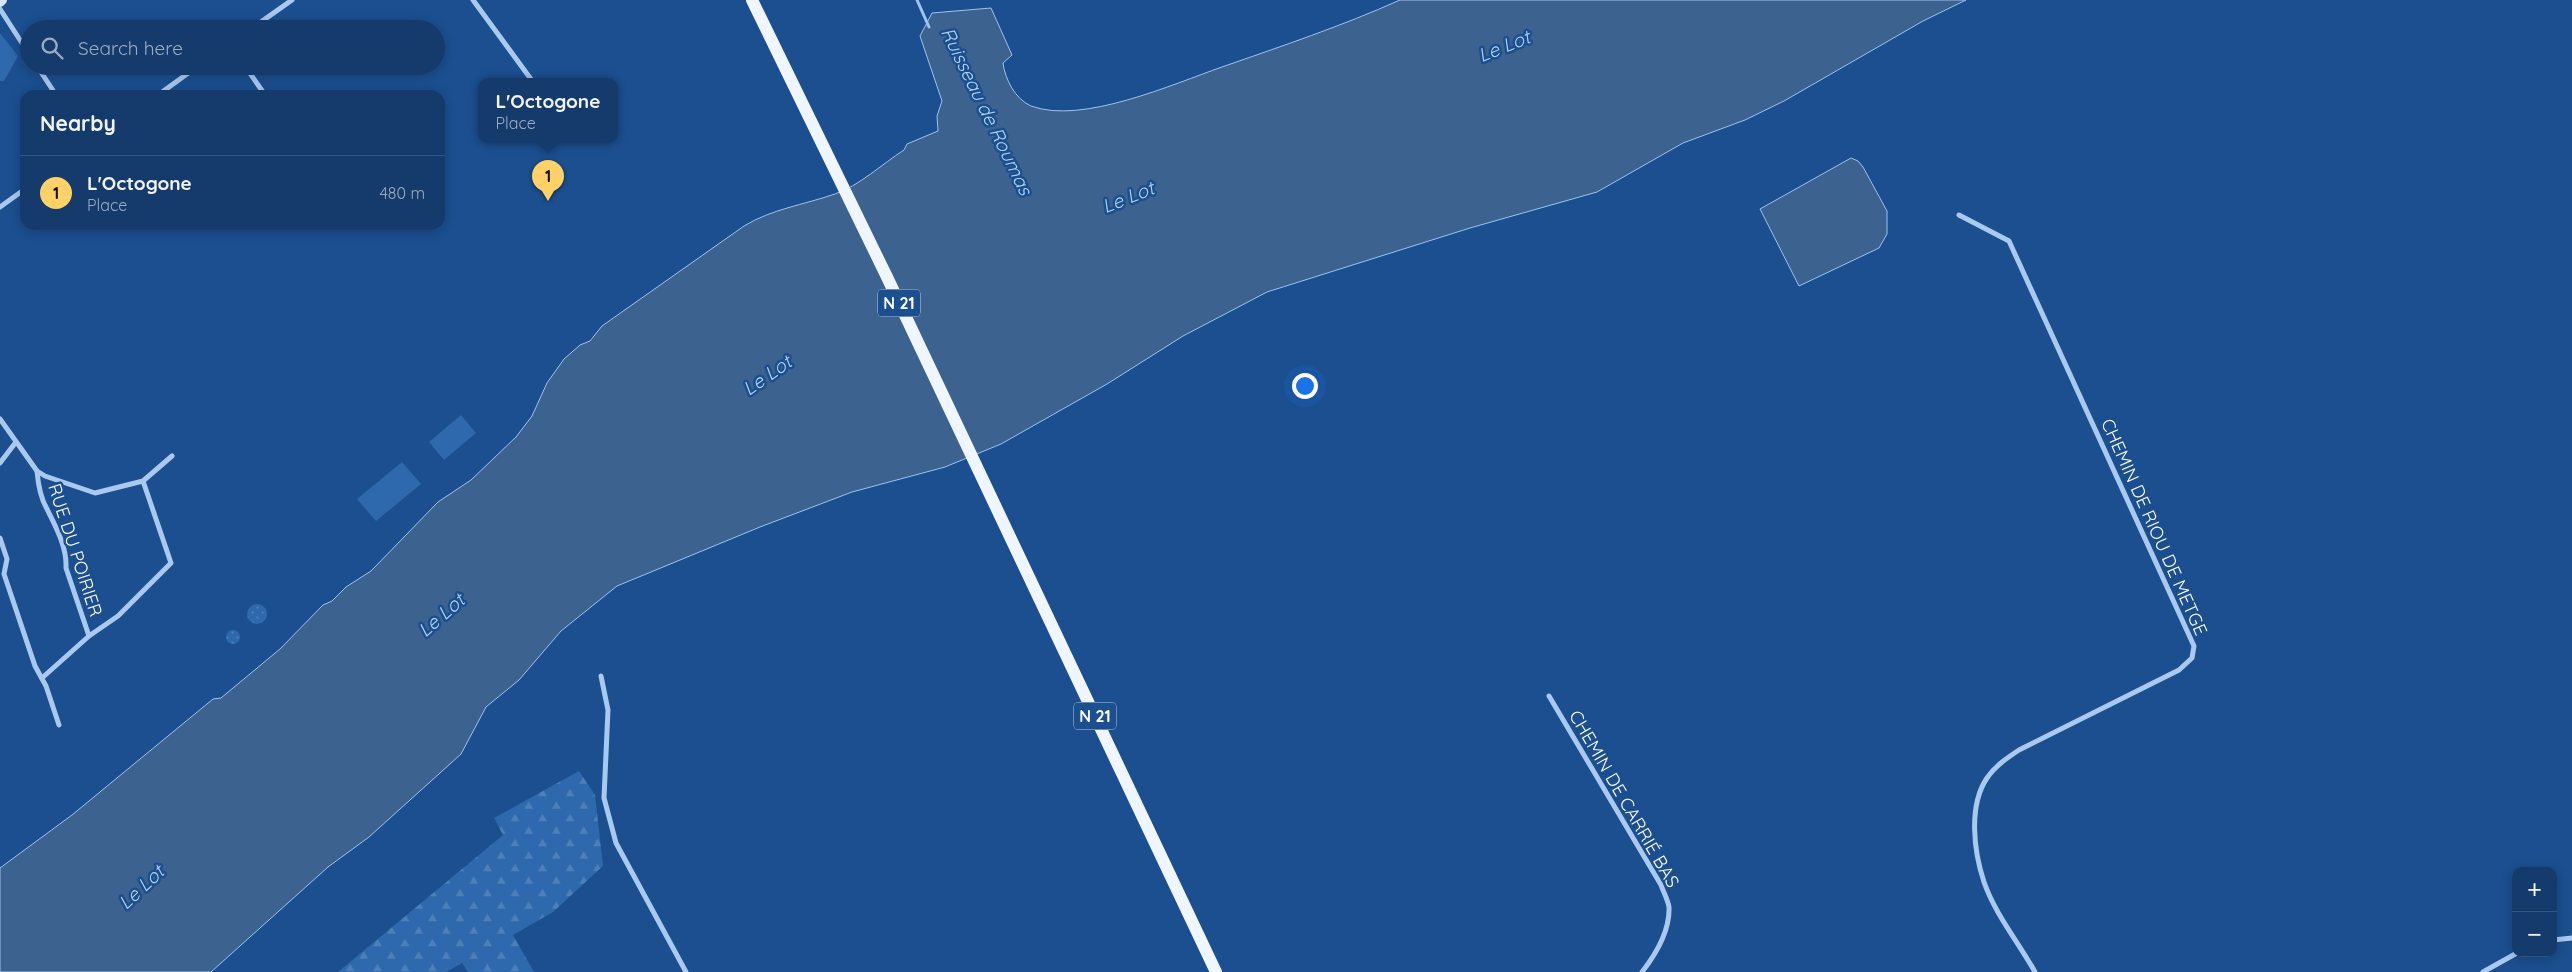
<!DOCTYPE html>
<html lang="en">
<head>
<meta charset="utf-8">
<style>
  body { margin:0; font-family:Quicksand,sans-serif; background:#214673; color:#f1f3f6 }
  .controls { position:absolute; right:15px; bottom:15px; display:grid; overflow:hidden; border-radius:10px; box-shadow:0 2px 12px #0003 }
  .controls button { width:45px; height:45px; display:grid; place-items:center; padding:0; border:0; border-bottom:1px solid #33557e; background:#143b6b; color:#f1f3f6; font:25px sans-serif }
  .you { position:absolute; left:1304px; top:385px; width:18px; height:18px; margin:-12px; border:4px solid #fff; border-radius:50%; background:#1a73e8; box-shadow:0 0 0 8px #1a73e833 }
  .badge { display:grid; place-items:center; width:32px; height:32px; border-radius:50%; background:#ffd166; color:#111; font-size:16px; font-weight:700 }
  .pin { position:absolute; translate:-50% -41px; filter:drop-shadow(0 1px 2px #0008) }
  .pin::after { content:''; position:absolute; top:26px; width:18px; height:15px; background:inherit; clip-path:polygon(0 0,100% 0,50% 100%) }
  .popup { position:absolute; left:478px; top:78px; width:140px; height:65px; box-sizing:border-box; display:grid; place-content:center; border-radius:10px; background:#143b6b; filter:drop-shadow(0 1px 4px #0005); font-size:16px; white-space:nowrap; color:#9dadc1 }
  .popup b { font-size:19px; color:#f1f3f6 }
  .popup::after { content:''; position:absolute; left:50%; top:100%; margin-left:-10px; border:10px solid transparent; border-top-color:#143b6b }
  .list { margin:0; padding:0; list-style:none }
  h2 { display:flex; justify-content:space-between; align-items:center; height:65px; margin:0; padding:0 20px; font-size:21px }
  h2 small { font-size:16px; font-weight:400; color:#9dadc1 }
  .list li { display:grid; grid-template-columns:32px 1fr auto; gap:15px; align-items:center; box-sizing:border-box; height:75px; padding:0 20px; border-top:1px solid #33557e }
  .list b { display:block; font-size:19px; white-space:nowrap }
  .list p { margin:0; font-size:16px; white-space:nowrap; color:#9dadc1 }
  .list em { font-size:16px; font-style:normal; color:#9dadc1 }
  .icon { flex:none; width:28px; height:28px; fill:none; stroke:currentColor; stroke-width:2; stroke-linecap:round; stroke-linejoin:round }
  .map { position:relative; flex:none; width:2572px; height:972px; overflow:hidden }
  .search { position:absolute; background:#143b6b; box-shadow:0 2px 12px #0003; left:20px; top:20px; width:425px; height:55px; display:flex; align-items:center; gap:12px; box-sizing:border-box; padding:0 18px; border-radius:28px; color:#9dadc1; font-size:19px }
  .panel { position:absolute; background:#143b6b; box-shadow:0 2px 12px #0003; left:20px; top:90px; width:425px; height:140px; border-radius:15px }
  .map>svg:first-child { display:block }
  .green { fill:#2e69ad }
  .forest { fill:url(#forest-firs) }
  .park { fill:url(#park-dots) }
  .water { fill:#3c6290; stroke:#9cc4f0 }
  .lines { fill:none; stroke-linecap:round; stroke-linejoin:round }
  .stream { stroke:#9cc4f0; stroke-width:3 }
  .minor { stroke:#a9c9ee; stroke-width:5 }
  .secondary { stroke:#d6e6fa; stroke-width:10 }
  .primary { stroke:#f0f6ff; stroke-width:12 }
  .labels { text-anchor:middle; stroke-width:5; stroke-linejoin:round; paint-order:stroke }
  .shield { fill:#1b4f8f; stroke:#bbcadd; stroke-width:1 }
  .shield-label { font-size:16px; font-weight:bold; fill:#fff }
  .street-label { font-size:18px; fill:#fff; stroke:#1b4f8f }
  .water-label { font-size:19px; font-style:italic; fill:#b5d3f5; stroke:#1b4f8f }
</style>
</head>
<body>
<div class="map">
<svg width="2572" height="972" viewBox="0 0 2572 972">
  <defs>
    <pattern id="forest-firs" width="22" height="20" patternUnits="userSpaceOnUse" patternTransform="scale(1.25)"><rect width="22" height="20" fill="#2e69ad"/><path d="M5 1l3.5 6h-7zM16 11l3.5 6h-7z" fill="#4d80b9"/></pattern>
    <pattern id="park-dots" width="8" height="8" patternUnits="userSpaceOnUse" patternTransform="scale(1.25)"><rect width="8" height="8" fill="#2e69ad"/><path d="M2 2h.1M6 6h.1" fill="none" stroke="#4d80b9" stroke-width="1.8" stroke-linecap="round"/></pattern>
  </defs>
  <rect width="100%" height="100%" fill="#1b4f8f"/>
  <g class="green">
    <path d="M 0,33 L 18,56 L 4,81 L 0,81 Z"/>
    <path d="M 461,415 L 476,433 L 444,460 L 429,442 Z"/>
    <path d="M 402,462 L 421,484 L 376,521 L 357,499 Z"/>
  </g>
  <path class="forest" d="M 579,771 L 595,795 L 603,866 L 553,912 L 513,935 L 534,972 L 468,972 L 462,963 L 446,972 L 338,972 L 503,835 L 494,818 Z"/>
  <g class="park">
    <circle cx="257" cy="614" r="10"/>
    <circle cx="233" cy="637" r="7"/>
  </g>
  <g class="water">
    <path d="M 1400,0 L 1966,0 L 1923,21 L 1784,101 L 1745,120 L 1683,143 L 1597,192 L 1470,228 L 1267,292 L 1183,336 L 1107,384 L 1001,444 L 945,467 L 852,492 L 760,527 L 617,586 L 561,631 L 519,680 L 486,707 L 461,754 L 369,837 L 328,867 L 211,972 L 0,972 L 0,868 L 72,815 L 213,699 L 221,698 L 280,649 L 323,605 L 332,601 L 346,587 L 371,571 L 438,502 L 471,480 L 516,437 L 532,416 L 547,383 L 564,359 L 580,345 L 590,341 L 602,326 L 744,226 C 772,209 803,205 835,194 C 859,186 882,164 904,150 L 907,144 L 938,131 L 937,116 L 942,101 L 920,36 L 932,13 L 991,8 L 1012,55 L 1003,63 C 1005,79 1015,99 1031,106 C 1082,125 1173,84 1222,67 C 1282,46 1342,26 1400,0 Z"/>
    <path d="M 1851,158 L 1858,161 L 1863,167 L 1887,211 L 1887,234 L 1879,248 L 1799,286 L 1760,209 Z"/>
  </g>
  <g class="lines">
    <path class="stream" d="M 917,0 L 929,27"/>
    <g class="minor">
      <path d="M 473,0 L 533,82"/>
      <path d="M 0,9 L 29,54"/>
      <path d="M 251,29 L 292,0"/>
      <path d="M 37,66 L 56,95"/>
      <path d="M 245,66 L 265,95"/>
      <path d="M 158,95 L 198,66"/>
      <path d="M 0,207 L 25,189"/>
      <path d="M 1959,215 L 2009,241 L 2194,646 L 2192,658 L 2179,670 L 2019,750 C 2007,758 1995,766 1987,778 C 1968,806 1974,852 1984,882 C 1995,914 2019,943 2035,972"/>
      <path d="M 0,419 L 37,471 L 45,476 L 95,493 L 143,481 L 172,456"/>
      <path d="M 0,463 L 16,442"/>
      <path d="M 37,471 C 38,483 41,499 47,509 C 56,527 67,547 66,568 L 89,636"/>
      <path d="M 0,538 L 7,559 L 4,574 L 35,666 L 46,686 L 59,725"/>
      <path d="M 601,676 L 608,710 L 604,798 L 616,843 L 686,972"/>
      <path d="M 42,678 L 89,636 L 118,616 L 171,563 L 143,481"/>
      <path d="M 1549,696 L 1661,885 C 1663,891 1668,900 1669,907 C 1670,930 1656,954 1642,972"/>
      <path d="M 2553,940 L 2572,938"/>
      <path d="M 2483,972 L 2517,953"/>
    </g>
    <path class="secondary" d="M 0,2 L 2,0"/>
    <path class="primary" d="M 752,0 L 887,277 L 1216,972"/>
  </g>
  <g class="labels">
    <g class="shield">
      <rect x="878" y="289.5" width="42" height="27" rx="4"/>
      <rect x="1074" y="702.5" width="42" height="27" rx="4"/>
    </g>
    <g class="shield-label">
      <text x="899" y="309">N 21</text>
      <text x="1095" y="722">N 21</text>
    </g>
    <g class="street-label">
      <text transform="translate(2154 527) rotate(66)" y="6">CHEMIN DE RIOU DE METGE</text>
      <text transform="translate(75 550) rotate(72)" y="6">RUE DU POIRIER</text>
      <text transform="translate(1624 799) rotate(60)" y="6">CHEMIN DE CARRIÉ BAS</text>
    </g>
    <g class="water-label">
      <text transform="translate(1504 46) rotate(-22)" y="7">Le Lot</text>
      <text transform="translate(987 111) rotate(64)" y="7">Ruisseau de Roumas</text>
      <text transform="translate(1128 197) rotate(-22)" y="7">Le Lot</text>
      <text transform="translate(767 375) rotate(-35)" y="7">Le Lot</text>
      <text transform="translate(441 615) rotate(-41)" y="7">Le Lot</text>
      <text transform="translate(141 887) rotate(-43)" y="7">Le Lot</text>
    </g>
  </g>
</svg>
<div class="controls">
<button>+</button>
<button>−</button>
</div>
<div class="you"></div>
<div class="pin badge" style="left:548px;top:201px">1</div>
<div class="popup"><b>L'Octogone</b>Place</div>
<div class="search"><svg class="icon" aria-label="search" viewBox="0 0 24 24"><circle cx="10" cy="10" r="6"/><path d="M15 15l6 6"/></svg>Search here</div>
<section class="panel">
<h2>Nearby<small></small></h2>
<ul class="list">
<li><span class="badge">1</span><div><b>L'Octogone</b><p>Place</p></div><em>480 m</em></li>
</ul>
</section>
</div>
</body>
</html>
